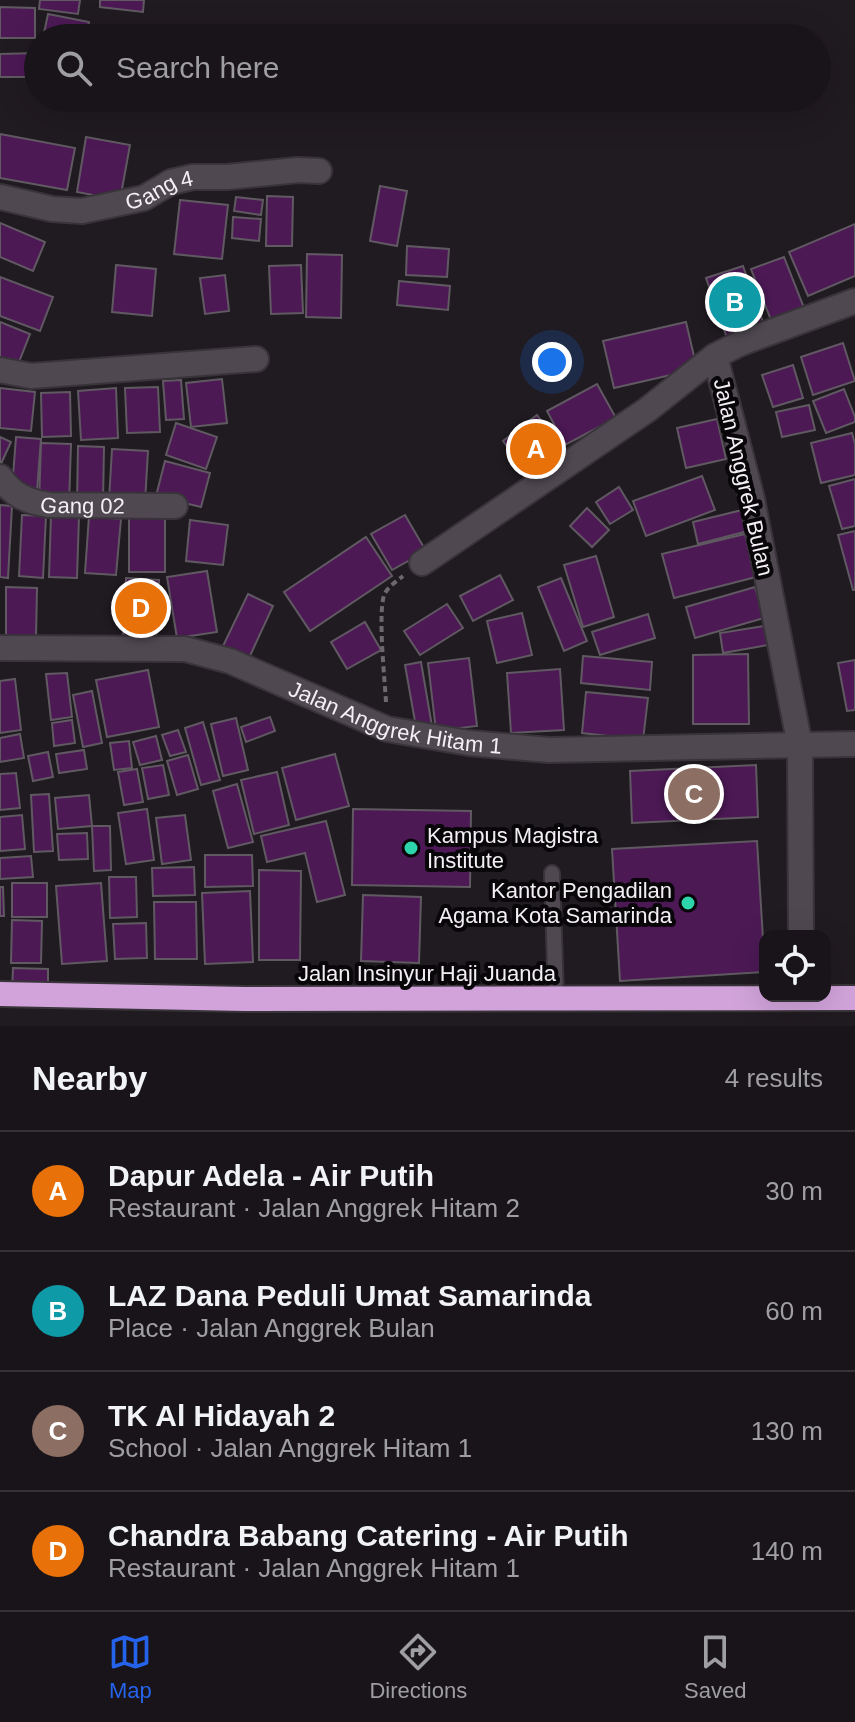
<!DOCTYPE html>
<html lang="en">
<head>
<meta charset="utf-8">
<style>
  body { margin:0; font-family:Arial,sans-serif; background:#252126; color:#f1f3f6 }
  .controls { position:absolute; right:24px; bottom:24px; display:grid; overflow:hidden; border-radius:16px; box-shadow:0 8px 32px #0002 }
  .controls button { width:72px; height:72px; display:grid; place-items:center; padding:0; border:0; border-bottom:2px solid #363338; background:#181419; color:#f1f3f6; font:40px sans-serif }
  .you { position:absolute; left:552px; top:362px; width:28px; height:28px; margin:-20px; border:6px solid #fff; border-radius:50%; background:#1a73e8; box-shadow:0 0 0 12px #1a73e833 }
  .badge { display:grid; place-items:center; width:52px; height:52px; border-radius:50%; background:#2563eb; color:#fff; font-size:26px; font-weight:700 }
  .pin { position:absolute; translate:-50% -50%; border:4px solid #fff; box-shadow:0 2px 8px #0006 }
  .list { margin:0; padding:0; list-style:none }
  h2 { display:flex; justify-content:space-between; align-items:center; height:104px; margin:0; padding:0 32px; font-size:34px }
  h2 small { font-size:26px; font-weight:400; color:#9f9ea2 }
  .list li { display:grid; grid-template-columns:52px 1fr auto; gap:24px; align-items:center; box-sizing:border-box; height:120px; padding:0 32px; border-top:2px solid #363338 }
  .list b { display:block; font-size:30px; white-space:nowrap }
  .list p { margin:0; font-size:26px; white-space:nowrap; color:#9f9ea2 }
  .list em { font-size:26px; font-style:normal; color:#9f9ea2 }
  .icon { flex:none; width:44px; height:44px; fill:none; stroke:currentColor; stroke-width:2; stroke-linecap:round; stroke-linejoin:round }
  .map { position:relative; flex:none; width:855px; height:1026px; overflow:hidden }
  .search { position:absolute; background:#181419; box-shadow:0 8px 32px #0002; left:24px; right:24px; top:24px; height:88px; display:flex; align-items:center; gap:20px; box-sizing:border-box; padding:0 28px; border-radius:44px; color:#9f9ea2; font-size:30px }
  .sheet { height:584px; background:#181419 }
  nav { display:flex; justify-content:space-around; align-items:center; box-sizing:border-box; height:112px; border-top:2px solid #363338; background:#181419; font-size:22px; color:#9f9ea2 }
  nav a { display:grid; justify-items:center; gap:4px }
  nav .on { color:#2563eb }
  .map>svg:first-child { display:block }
  .building { fill:#4c1955; stroke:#605962; stroke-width:2 }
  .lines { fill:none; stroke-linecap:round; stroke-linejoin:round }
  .lane-casing { stroke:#39343a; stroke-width:18 }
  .street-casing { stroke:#39343a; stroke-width:28 }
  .highway-casing { stroke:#39343a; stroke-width:28 }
  .path { stroke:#6d676e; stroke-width:4; stroke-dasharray:6 4; stroke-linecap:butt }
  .lane { stroke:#4f4851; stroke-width:14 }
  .street { stroke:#4f4851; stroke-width:24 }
  .highway { stroke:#d1a3da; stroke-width:24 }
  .poi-dot { fill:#2ed4ab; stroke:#080609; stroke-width:3 }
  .labels { text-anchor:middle; stroke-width:8; stroke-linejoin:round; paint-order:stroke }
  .street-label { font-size:22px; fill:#f3eff4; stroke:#080609 }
  .poi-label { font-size:22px; fill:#f3eff4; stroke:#080609; text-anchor:start }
</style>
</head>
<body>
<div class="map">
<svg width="855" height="1026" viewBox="0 0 855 1026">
  <rect width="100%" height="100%" fill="#201a21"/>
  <g class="building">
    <path d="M 40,0 L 80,0 L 78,14 L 39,9 Z"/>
    <path d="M 100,0 L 144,0 L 143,12 L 100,7 Z"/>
    <path d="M 0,7 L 35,8 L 35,38 L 0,38 Z"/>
    <path d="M 48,14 L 89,22 L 86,38 L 43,38 Z"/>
    <path d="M 37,53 L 37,77 L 0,77 L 0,54 Z"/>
    <path d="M 0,134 L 75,148 L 67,190 L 0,178 Z"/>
    <path d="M 86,137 L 130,145 L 120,200 L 77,192 Z"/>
    <path d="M 380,186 L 407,191 L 397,246 L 370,241 Z"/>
    <path d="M 267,196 L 293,197 L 292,246 L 266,246 Z"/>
    <path d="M 236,197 L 263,200 L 261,215 L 234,211 Z"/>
    <path d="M 180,200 L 228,205 L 222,259 L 174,254 Z"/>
    <path d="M 233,217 L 261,219 L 259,241 L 232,238 Z"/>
    <path d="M 0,223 L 45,242 L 33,271 L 0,257 Z"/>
    <path d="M 855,224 L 855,276 L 808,296 L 789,252 Z"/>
    <path d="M 407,246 L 449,249 L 447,277 L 406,275 Z"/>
    <path d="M 307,254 L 342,255 L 341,318 L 306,317 Z"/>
    <path d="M 784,257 L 804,308 L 771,320 L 751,269 Z"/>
    <path d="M 116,265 L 156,269 L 152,316 L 112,312 Z"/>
    <path d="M 301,265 L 303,313 L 271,314 L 269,266 Z"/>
    <path d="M 743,266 L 764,325 L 727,338 L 706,278 Z"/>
    <path d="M 225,275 L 229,311 L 205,314 L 200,278 Z"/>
    <path d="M 0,277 L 53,297 L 40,331 L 0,316 Z"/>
    <path d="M 399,281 L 450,286 L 448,310 L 397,305 Z"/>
    <path d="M 0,322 L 30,334 L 17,367 L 0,360 Z"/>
    <path d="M 686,322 L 697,369 L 614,388 L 603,341 Z"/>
    <path d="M 843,343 L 855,381 L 813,395 L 801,357 Z"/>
    <path d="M 793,365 L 803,398 L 773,407 L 762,375 Z"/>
    <path d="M 222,379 L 227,423 L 191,427 L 186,383 Z"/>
    <path d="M 181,380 L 184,419 L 166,420 L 163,381 Z"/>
    <path d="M 597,384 L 616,418 L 565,445 L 547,411 Z"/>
    <path d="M 158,387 L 160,432 L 127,433 L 125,388 Z"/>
    <path d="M 0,388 L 35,392 L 31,431 L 0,428 Z"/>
    <path d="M 116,388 L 118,438 L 81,440 L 78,391 Z"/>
    <path d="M 844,389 L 855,417 L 855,422 L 826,433 L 813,401 Z"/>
    <path d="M 70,392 L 71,436 L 42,437 L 41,393 Z"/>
    <path d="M 809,405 L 815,430 L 782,437 L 776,412 Z"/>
    <path d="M 537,415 L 568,456 L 534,482 L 503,441 Z"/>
    <path d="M 717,419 L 726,459 L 686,468 L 677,428 Z"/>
    <path d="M 176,423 L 217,437 L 206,469 L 166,455 Z"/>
    <path d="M 852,433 L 855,444 L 855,475 L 821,483 L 811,443 Z"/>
    <path d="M 0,437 L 11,442 L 0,466 Z"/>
    <path d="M 16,437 L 41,439 L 37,491 L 12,489 Z"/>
    <path d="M 41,443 L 71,444 L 69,505 L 39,503 Z"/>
    <path d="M 78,446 L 104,447 L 103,503 L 77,502 Z"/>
    <path d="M 112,449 L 148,451 L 145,502 L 109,500 Z"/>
    <path d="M 165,461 L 210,473 L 201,507 L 156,496 Z"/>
    <path d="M 702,476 L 715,510 L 646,536 L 633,501 Z"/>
    <path d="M 855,479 L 855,526 L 842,529 L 829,486 Z"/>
    <path d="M 619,487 L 633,510 L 610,524 L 596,502 Z"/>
    <path d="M 0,505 L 12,506 L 8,578 L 0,577 Z"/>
    <path d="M 587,508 L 609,530 L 592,547 L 570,526 Z"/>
    <path d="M 742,510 L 748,531 L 698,544 L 693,522 Z"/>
    <path d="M 51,514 L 79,516 L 77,578 L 49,577 Z"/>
    <path d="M 22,515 L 46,516 L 43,578 L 19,576 Z"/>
    <path d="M 405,515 L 426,551 L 392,570 L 371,534 Z"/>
    <path d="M 89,516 L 121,519 L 116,575 L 85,573 Z"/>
    <rect x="129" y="518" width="36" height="54"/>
    <path d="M 190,520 L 228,525 L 223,565 L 186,561 Z"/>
    <path d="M 855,531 L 855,590 L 853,590 L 838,535 Z"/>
    <path d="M 745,534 L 756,577 L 674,598 L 662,554 Z"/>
    <path d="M 366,537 L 392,576 L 310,631 L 284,592 Z"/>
    <path d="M 596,556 L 614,617 L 583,627 L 564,565 Z"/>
    <path d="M 207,571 L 217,632 L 177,638 L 167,577 Z"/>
    <path d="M 500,575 L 513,600 L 473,621 L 460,596 Z"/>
    <path d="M 126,578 L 159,580 L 156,639 L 123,637 Z"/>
    <path d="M 561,578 L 587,641 L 564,651 L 538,587 Z"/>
    <path d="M 6,587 L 37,588 L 36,639 L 6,639 Z"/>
    <path d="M 755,587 L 764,618 L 695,638 L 686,607 Z"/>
    <path d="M 248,594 L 273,606 L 249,658 L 223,646 Z"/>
    <path d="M 447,604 L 463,628 L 420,655 L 404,631 Z"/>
    <path d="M 522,613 L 532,655 L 497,663 L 487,621 Z"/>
    <path d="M 648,614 L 655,638 L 600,655 L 592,632 Z"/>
    <path d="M 365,622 L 381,650 L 347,669 L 331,642 Z"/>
    <path d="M 764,626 L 768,645 L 723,653 L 720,633 Z"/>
    <path d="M 748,654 L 749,724 L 693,724 L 693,655 Z"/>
    <path d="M 583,656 L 652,662 L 650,690 L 581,683 Z"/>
    <path d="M 469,658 L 477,726 L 436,731 L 428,663 Z"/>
    <path d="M 855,660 L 855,710 L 847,711 L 838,663 Z"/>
    <path d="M 421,662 L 433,732 L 417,733 L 405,665 Z"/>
    <path d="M 560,669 L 564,730 L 511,733 L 507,673 Z"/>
    <path d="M 148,670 L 159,727 L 107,737 L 96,680 Z"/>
    <path d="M 67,673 L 72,717 L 51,720 L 46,674 Z"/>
    <path d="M 15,679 L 21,730 L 0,733 L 0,681 Z"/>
    <path d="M 92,691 L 102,743 L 83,747 L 73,695 Z"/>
    <path d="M 586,692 L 648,698 L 643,740 L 582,733 Z"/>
    <path d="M 270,717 L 275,731 L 246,742 L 241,727 Z"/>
    <path d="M 236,718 L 248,770 L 223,776 L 211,724 Z"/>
    <path d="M 72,720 L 75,743 L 54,746 L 52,723 Z"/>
    <path d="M 203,722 L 220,780 L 201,785 L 185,728 Z"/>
    <path d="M 178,730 L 186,752 L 170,756 L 162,735 Z"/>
    <path d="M 20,734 L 24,758 L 0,762 L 0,738 Z"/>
    <path d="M 156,736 L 162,760 L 140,765 L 133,742 Z"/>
    <path d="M 129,741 L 132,768 L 114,770 L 110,743 Z"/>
    <path d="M 84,750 L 87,769 L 59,773 L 56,754 Z"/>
    <path d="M 48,752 L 53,777 L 33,781 L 28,756 Z"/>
    <path d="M 335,754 L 349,806 L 296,820 L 282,768 Z"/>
    <path d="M 188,755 L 198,789 L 177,795 L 167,761 Z"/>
    <path d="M 163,765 L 169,795 L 148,799 L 142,768 Z"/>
    <path d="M 756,765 L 758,817 L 632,823 L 630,771 Z"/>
    <path d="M 137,769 L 143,802 L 124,805 L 118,772 Z"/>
    <path d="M 277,772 L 289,825 L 254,834 L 241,780 Z"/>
    <path d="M 16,773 L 20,808 L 0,810 L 0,774 Z"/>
    <path d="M 237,784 L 253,842 L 228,848 L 213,791 Z"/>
    <path d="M 49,794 L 53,851 L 34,852 L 31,795 Z"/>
    <path d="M 89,795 L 92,826 L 58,829 L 55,798 Z"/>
    <path d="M 147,809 L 154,860 L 126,864 L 118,813 Z"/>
    <path d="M 353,809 L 471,811 L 470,887 L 352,885 Z"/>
    <path d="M 22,815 L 25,849 L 0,851 L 0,817 Z"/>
    <path d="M 185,815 L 191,860 L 162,864 L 156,818 Z"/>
    <path d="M 326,821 L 345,895 L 317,902 L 305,853 L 267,862 L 261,836 Z"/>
    <path d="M 92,826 L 110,826 L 111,870 L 94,871 Z"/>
    <path d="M 87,833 L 88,859 L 59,860 L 57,834 Z"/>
    <path d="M 757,841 L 765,972 L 620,981 L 612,849 Z"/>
    <path d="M 205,855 L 252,855 L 253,886 L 205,887 Z"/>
    <path d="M 31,856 L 33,877 L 0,879 L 0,858 Z"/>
    <path d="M 194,867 L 195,895 L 153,896 L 152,868 Z"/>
    <path d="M 259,870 L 301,871 L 300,960 L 259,960 Z"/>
    <path d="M 109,877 L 136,877 L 137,917 L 110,918 Z"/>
    <rect x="12" y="883" width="35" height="34"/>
    <path d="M 101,883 L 107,961 L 62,964 L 56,886 Z"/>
    <path d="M 0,887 L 3,887 L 4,916 L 0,916 Z"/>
    <path d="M 250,891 L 253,962 L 205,964 L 202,893 Z"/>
    <path d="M 363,895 L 421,897 L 419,963 L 361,961 Z"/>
    <path d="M 154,902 L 196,902 L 197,959 L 155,959 Z"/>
    <path d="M 12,920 L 42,921 L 41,963 L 11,963 Z"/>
    <path d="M 146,923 L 147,958 L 115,959 L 113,924 Z"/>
    <path d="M 13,968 L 48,969 L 48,992 L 12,991 Z"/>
  </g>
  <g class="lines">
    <defs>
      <path id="lane" d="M 552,873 L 556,998"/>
      <g id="street">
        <path id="s1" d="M 0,197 L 52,209 L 82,211 L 144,198 L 171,182 L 193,177 L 227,177 L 298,170 L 319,171"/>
        <path d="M 0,370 L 31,376 L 256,359"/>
        <path id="s2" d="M 0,477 C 12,495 28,502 49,505 L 175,506"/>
        <path d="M 422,563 L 647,410 L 715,356"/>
        <path id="s3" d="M 0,648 L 185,649 L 230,661 L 387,729 L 469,743 L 549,750 L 855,744"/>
        <path d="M 801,936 L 800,746 L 752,499 L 715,356 L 741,343 L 855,301"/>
      </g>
      <path id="highway" d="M 0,994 L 244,999 L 855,998"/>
    </defs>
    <use href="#lane" class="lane-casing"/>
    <use href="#street" class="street-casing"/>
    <use href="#highway" class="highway-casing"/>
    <path class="path" d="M 386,702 C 385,682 377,608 385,593 C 389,586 397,581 403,576"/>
    <use href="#lane" class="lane"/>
    <use href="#street" class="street"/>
    <use href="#highway" class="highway"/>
  </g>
  <g class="poi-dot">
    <circle cx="411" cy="848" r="8"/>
    <circle cx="688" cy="903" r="8"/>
  </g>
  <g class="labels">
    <g class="street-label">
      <text dy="8" stroke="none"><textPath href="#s1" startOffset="164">Gang 4</textPath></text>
      <text transform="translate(744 477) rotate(77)" y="8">Jalan Anggrek Bulan</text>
      <text dy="8" stroke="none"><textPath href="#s2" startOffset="92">Gang 02</textPath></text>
      <text dy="8" stroke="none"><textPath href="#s3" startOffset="408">Jalan Anggrek Hitam 1</textPath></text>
      <text x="427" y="981">Jalan Insinyur Haji Juanda</text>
    </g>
    <g class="poi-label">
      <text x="427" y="843">Kampus Magistra<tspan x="427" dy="25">Institute</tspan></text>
      <text x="672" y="898" text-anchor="end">Kantor Pengadilan<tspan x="672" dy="25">Agama Kota Samarinda</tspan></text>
    </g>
  </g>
</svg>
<div class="controls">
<button><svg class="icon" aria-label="locate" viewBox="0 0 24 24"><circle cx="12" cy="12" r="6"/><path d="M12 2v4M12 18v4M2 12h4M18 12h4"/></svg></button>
</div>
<div class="you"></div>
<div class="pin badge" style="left:536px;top:449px;background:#e8710a">A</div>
<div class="pin badge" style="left:735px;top:302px;background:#0f9aa8">B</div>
<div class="pin badge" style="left:694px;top:794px;background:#8d6e63">C</div>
<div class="pin badge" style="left:141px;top:608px;background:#e8710a">D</div>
<div class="search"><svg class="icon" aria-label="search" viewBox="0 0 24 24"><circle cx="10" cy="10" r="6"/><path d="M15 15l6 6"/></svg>Search here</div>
</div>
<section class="sheet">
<h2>Nearby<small>4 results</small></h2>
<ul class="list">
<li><span class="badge" style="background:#e8710a">A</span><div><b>Dapur Adela - Air Putih</b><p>Restaurant · Jalan Anggrek Hitam 2</p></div><em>30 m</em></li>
<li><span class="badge" style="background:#0f9aa8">B</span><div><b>LAZ Dana Peduli Umat Samarinda</b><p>Place · Jalan Anggrek Bulan</p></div><em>60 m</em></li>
<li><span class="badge" style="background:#8d6e63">C</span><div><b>TK Al Hidayah 2</b><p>School · Jalan Anggrek Hitam 1</p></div><em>130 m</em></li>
<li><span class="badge" style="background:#e8710a">D</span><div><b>Chandra Babang Catering - Air Putih</b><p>Restaurant · Jalan Anggrek Hitam 1</p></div><em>140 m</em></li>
</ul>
</section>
<nav>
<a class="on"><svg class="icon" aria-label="map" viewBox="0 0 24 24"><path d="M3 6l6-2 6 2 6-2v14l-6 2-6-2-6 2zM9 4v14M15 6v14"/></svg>Map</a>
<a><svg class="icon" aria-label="directions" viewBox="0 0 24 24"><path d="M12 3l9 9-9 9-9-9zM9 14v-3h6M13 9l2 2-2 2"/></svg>Directions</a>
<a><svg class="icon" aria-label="saved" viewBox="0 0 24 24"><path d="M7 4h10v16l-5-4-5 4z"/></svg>Saved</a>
</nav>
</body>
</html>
